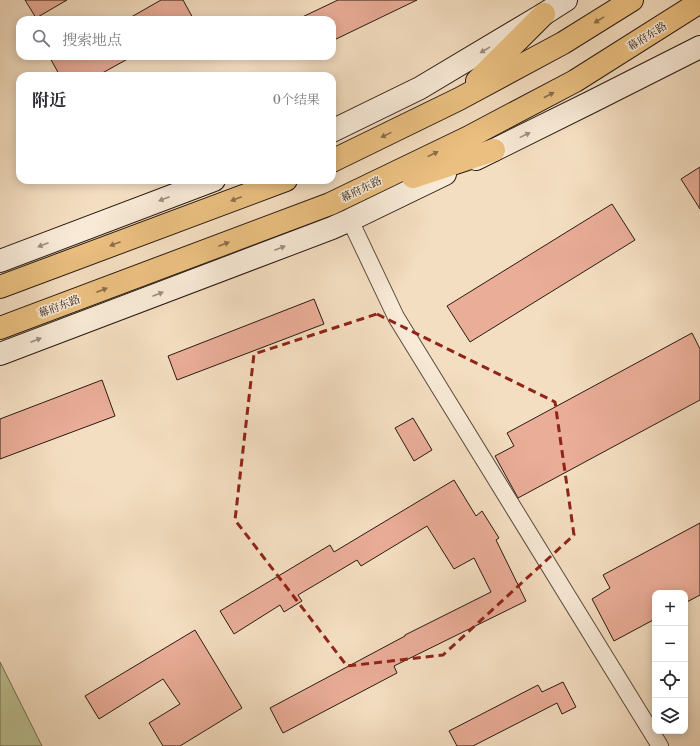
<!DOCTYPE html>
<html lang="zh">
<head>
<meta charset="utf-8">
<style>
  body { margin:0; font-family:"Libre Caslon Text","Noto Serif SC",serif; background:#f7f7f7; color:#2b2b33 }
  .controls { position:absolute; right:12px; bottom:12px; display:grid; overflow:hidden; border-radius:8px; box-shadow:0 2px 10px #0003 }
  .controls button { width:36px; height:36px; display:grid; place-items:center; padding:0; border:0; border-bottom:1px solid #e1e1e2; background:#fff; color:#2b2b33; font:20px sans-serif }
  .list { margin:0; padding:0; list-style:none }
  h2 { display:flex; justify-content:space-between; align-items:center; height:52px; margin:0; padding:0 16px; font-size:17px }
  h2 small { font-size:13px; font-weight:400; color:#7c7c81 }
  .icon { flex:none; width:22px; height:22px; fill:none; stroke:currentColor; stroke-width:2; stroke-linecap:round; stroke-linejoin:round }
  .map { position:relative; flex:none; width:700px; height:746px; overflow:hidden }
  .search { position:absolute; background:#fff; box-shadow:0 2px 10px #0003; left:16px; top:16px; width:320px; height:44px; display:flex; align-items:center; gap:10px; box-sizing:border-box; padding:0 14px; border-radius:12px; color:#7c7c81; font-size:15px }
  .panel { position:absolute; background:#fff; box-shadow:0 2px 10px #0003; left:16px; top:72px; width:320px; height:112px; border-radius:12px }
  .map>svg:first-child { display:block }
  .green { fill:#bcc192; stroke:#736e52 }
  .building { fill:#eaad98; stroke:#2a1b12 }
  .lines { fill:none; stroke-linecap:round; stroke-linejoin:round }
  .street-casing { stroke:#5c4c3e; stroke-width:18 }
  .secondary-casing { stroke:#2a1b12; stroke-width:24 }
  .highway-casing { stroke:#2a1b12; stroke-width:24 }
  .street { stroke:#f8ead7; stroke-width:16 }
  .secondary { stroke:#f8ead7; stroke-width:22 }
  .highway { stroke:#eabf80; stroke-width:22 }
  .oneway { fill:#8a6d49 }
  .oneway2 { fill:#9b8d7e }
  .marked { fill:none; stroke:#8f2418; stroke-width:3; stroke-dasharray:8 5; stroke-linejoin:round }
  .labels { text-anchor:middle; stroke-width:3; stroke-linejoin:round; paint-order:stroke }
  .street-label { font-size:11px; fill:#2a1b12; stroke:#f8ead7 }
</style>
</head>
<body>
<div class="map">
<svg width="700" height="746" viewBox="0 0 700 746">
  <rect width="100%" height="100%" fill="#f4dec1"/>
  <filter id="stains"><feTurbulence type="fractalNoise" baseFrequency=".005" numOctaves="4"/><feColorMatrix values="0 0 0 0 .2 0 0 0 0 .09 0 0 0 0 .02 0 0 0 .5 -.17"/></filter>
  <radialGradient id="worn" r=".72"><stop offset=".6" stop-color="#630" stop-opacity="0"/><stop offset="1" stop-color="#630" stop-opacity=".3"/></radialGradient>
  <path class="green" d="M 0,662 L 42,746 L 0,746 Z"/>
  <g class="building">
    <path d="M 25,0 L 67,0 L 36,18 Z"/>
    <path d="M 161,0 L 183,0 L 194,20 L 126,20 Z"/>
    <path d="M 338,0 L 417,0 L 332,41 L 332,20 L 296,20 Z"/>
    <path d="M 49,56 L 133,56 L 97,76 L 60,76 Z"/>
    <path d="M 700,167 L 700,209 L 681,179 Z"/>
    <path d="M 612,204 L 635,240 L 470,342 L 447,306 Z"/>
    <path d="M 314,299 L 324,324 L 177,380 L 168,356 Z"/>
    <path d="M 692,333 L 700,349 L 700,400 L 518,498 L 495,456 L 514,446 L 507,433 Z"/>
    <path d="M 102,380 L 115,416 L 0,459 L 0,419 Z"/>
    <path d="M 413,418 L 432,450 L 414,461 L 395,428 Z"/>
    <path d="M 454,480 L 476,516 L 482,511 L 499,538 L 496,540 L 526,601 L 394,666 L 397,673 L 283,733 L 270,708 L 405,636 L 405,635 L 491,592 L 474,558 L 454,569 L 427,526 L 361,566 L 357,560 L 298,595 L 302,601 L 284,612 L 280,605 L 234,634 L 220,611 L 330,545 L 334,552 Z"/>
    <path d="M 700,523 L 700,595 L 685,603 L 685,593 L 655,593 L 655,619 L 614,641 L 592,599 L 610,588 L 603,575 Z"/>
    <path d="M 195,630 L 242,708 L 180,746 L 163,746 L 149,723 L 180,704 L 163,679 L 99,719 L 85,696 Z"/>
    <path d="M 563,682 L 576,707 L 562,714 L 557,703 L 473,746 L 457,746 L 449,731 L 538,685 L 542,692 Z"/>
  </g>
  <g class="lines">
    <defs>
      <path id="street" d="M 350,220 L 396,317 L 660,746"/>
      <g id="secondary">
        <path d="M 332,131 L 420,88 L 544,14 L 566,0"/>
        <path d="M 476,159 L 591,102 L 700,47"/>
        <path d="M 0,261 L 214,180"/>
        <path d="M 0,354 L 332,228 L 350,220 L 445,174"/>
      </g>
      <g id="highway">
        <path d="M 477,81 L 544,14"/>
        <path d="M 332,161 L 459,99 L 563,43 L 632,0"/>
        <path d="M 413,177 L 494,150"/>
        <path d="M 0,287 L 286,180"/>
        <path d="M 0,328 L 330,204 L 467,138 L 575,81 L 700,2"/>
      </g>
    </defs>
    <use href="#street" class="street-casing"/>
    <use href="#secondary" class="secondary-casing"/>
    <use href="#highway" class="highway-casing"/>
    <use href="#street" class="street"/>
    <use href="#secondary" class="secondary"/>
    <use href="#highway" class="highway"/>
  </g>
  <defs><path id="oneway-solid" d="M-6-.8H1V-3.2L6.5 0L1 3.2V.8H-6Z"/></defs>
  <g class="oneway">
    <use href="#oneway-solid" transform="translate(599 20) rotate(148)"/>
    <use href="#oneway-solid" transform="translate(549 95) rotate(-28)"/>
    <use href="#oneway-solid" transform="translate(386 135) rotate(154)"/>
    <use href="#oneway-solid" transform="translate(433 154) rotate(-26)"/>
    <use href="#oneway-solid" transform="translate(236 199) rotate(159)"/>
    <use href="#oneway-solid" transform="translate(115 244) rotate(159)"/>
    <use href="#oneway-solid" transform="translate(224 244) rotate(-21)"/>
    <use href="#oneway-solid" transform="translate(102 290) rotate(-21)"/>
  </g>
  <g class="oneway2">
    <use href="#oneway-solid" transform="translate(485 50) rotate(149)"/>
    <use href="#oneway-solid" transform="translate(525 135) rotate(-26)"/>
    <use href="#oneway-solid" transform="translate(164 199) rotate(159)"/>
    <use href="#oneway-solid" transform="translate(43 245) rotate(159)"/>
    <use href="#oneway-solid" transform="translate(280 248) rotate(-21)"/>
    <use href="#oneway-solid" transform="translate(158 294) rotate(-21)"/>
    <use href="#oneway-solid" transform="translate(36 340) rotate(-21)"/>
  </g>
  <path class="marked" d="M 377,314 L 555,402 L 574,535 L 443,655 L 347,666 L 235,520 L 254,354 Z"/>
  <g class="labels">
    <g class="street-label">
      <text transform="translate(647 36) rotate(-32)" y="4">幕府东路</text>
      <text transform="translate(361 189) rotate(-26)" y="4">幕府东路</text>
      <text transform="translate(59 306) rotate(-21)" y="4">幕府东路</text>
    </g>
  </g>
  <rect width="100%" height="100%" filter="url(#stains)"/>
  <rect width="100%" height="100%" fill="url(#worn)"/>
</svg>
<div class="controls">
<button>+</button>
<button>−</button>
<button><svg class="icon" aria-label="locate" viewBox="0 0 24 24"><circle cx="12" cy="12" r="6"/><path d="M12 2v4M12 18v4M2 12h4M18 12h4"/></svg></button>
<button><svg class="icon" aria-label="layers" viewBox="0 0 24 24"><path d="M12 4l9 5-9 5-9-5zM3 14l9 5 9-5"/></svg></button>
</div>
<div class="search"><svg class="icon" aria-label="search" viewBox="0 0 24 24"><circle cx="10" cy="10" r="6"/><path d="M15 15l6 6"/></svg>搜索地点</div>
<section class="panel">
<h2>附近<small>0个结果</small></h2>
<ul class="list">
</ul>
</section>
</div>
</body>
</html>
